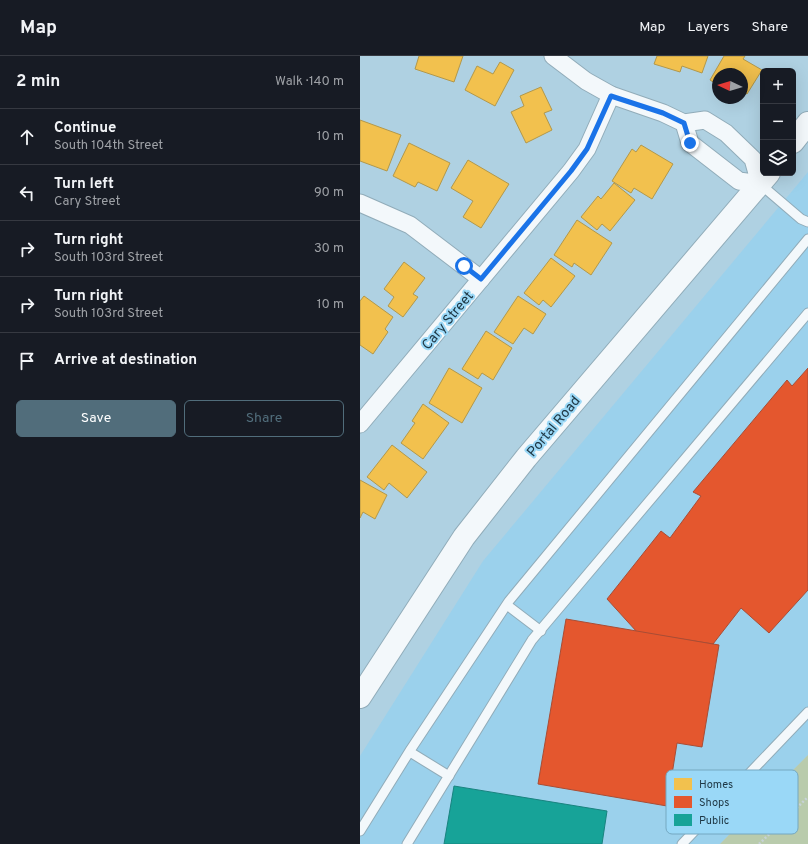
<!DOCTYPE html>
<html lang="en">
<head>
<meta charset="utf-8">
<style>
  body { margin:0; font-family:Overpass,sans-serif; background:#242831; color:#f1f3f6 }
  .controls { position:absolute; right:12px; top:12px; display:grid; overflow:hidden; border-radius:6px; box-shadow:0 4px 16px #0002 }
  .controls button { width:36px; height:36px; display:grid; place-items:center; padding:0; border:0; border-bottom:1px solid #363941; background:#171b24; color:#f1f3f6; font:20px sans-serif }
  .compass { position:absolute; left:352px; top:12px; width:36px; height:36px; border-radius:50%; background:#171b24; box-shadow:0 4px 16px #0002; rotate:274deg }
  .stop { position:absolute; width:12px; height:12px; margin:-9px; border:3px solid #1a73e8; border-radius:50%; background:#fff }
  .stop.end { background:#1a73e8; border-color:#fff; box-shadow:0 1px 4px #0008 }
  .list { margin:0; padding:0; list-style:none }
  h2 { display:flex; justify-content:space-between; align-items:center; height:52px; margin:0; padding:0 16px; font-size:17px }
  h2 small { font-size:13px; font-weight:400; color:#9ea1a6 }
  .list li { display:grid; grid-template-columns:26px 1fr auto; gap:12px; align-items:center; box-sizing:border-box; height:56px; padding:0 16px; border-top:1px solid #363941 }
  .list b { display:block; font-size:15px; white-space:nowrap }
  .list p { margin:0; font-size:13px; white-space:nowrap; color:#9ea1a6 }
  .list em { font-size:13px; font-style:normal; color:#9ea1a6 }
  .actions { display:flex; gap:8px; padding:12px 16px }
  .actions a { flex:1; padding:9px 0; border:1px solid #516d7b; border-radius:6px; text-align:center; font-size:14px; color:#516d7b }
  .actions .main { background:#516d7b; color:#fff }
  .icon { flex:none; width:22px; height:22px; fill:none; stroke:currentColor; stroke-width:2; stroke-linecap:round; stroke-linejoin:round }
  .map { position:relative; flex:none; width:448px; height:788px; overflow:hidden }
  header { display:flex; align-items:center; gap:24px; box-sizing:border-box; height:56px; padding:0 20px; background:#171b24; border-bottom:1px solid #363941 }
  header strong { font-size:19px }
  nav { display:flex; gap:22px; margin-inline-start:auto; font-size:14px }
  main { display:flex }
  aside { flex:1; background:#171b24 }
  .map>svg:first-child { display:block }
  .built { fill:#9bd1ec }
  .green { fill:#b9cbac }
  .homes { fill:#f2c14e; stroke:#b2984b }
  .shops { fill:#e4572e; stroke:#a94d35 }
  .public { fill:#17a398; stroke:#19837f }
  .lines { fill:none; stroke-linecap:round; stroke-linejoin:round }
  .service-casing { stroke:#91acb9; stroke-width:11 }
  .minor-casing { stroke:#91acb9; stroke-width:19 }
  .secondary-casing { stroke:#91acb9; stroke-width:24 }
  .path { stroke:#c7d2d7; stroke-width:2.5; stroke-dasharray:2 2; stroke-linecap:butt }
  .service { stroke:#f3f8fb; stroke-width:9 }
  .minor { stroke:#f3f8fb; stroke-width:17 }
  .secondary { stroke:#f3f8fb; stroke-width:22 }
  .route { stroke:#1a73e8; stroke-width:5 }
  .labels { text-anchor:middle; stroke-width:4; stroke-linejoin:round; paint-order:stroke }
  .street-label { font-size:14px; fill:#1e3744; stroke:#9ad8f7 }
  .key { fill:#9ad8f7; stroke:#75a8c1; stroke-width:1 }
  .key-label { font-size:11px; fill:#1e3744 }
</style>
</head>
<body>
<header>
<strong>Map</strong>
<nav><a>Map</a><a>Layers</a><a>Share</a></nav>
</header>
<main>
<aside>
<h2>2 min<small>Walk · 140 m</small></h2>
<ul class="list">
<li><svg class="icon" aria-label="ahead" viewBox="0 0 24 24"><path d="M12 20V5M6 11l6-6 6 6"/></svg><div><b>Continue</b><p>South 104th Street</p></div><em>10 m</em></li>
<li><svg class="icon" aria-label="left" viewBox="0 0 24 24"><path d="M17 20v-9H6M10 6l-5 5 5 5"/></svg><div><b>Turn left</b><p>Cary Street</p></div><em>90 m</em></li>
<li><svg class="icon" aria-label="right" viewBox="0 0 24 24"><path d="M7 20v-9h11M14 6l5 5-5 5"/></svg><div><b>Turn right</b><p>South 103rd Street</p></div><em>30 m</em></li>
<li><svg class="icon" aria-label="right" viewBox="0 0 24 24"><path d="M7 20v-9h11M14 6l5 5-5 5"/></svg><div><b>Turn right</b><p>South 103rd Street</p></div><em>10 m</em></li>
<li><svg class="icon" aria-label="arrive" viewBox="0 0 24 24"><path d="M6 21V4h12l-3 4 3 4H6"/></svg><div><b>Arrive at destination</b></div></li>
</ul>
<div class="actions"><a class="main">Save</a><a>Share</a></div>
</aside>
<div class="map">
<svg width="448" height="788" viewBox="0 0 448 788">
  <rect width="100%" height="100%" fill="#afd1e2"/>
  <path class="built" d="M 448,116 L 448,699 L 360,788 L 0,788 L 0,700 L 123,505 Z"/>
  <path class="green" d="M 448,699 L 448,788 L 360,788 Z"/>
  <g class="homes">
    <path d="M 59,0 L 103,0 L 94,26 L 55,13 Z"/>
    <path d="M 297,0 L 348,0 L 342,17 L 322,10 L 320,16 L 294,8 Z"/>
    <path d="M 364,0 L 385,0 L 383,3 L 402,14 L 387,38 L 382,35 L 382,18 L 358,18 L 358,29 L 350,24 Z"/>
    <path d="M 140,6 L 154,14 L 135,50 L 105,34 L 117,10 L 133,18 Z"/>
    <path d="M 181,31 L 192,54 L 184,57 L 192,74 L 166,87 L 151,56 L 164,50 L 160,40 Z"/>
    <path d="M 0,64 L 41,79 L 27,115 L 0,105 Z"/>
    <path d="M 49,87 L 90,107 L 77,135 L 58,126 L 55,131 L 33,120 Z"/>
    <path d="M 281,89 L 313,108 L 292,143 L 274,132 L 271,137 L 252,125 L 272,93 L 276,96 Z"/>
    <path d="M 108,104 L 149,128 L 121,172 L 103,161 L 113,145 L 91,132 Z"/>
    <path d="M 254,127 L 275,144 L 250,175 L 242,168 L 237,174 L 221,161 L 238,140 L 241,143 Z"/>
    <path d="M 217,164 L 252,187 L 231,219 L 214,207 L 212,211 L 194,199 Z"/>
    <path d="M 191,202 L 215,220 L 191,251 L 183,244 L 179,249 L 164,237 Z"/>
    <path d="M 44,206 L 65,222 L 53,238 L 58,241 L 43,261 L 28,250 L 34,241 L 24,233 Z"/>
    <path d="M 4,240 L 33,261 L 25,273 L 28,276 L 13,298 L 0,289 L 0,245 Z"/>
    <path d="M 158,240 L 186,258 L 173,278 L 164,272 L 153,288 L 134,276 Z"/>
    <path d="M 126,275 L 152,292 L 133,324 L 122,317 L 118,323 L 102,313 Z"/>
    <path d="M 89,312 L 122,332 L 102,367 L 69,347 Z"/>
    <path d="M 63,348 L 89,367 L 63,403 L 41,387 L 55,367 L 52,365 Z"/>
    <path d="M 32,389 L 67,416 L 47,442 L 29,427 L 24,434 L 7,421 Z"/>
    <path d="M 0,424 L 27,439 L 15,463 L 3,456 L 0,462 Z"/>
  </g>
  <g class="shops">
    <path d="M 448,312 L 448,534 L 409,577 L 381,552 L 353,588 L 277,576 L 247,543 L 301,475 L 310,482 L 341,440 L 333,436 L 427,324 L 432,330 Z"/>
    <path d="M 206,563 L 359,589 L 342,691 L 317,687 L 307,750 L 178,728 Z"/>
  </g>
  <path class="public" d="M 94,730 L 247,755 L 242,788 L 84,788 Z"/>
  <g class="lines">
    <defs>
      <g id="service">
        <path d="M 400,128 L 441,163 L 448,166"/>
        <path d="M 147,549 L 181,575"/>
        <path d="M 50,696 L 89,720"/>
        <path d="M 0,775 L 51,693 L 149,545 L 448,183"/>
        <path d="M 47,788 L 172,584 L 448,257"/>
        <path d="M 322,788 L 448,656"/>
      </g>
      <g id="minor">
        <path d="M 193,0 L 226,25 L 251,39 L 303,57 L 324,67 L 345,64 L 366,77 L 393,103 L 400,128 L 379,125 L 330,87 L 324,67"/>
        <path d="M 0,147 L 50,169 L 121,223"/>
        <path d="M 0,368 L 211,115 L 227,93 L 251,39"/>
      </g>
      <g id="secondary">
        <path d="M 433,86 L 448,67"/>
        <path d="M 0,641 L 104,481 L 166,402 L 409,117"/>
      </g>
    </defs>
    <use href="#service" class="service-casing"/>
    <use href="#minor" class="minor-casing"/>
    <use href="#secondary" class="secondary-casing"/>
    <path class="path" d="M 399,788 L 448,741"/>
    <use href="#service" class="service"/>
    <use href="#minor" class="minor"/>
    <use href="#secondary" class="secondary"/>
  </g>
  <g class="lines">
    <path class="route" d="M 104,210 L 121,223 L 211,115 L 227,93 L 251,40 L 303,57 L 324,67 L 330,87"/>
  </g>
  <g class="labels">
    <g class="street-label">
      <text transform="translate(87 264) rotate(-50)" y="5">Cary Street</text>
      <text transform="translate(193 370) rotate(-50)" y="5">Portal Road</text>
    </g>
  </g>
  <rect x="306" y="714" width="132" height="64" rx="6" class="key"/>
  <rect x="314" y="722" width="18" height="12" fill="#f2c14e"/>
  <rect x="314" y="740" width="18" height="12" fill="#e4572e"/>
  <rect x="314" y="758" width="18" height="12" fill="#17a398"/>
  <g class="key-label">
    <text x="339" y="732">Homes</text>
    <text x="339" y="750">Shops</text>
    <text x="339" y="768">Public</text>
  </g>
</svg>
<div class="controls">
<button>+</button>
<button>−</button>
<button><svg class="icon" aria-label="layers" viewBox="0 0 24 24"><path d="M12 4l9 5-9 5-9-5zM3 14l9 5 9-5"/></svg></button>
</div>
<svg class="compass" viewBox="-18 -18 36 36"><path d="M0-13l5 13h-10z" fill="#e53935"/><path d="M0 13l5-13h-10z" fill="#9ea1a6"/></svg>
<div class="stop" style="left:104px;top:210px"></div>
<div class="stop end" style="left:330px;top:87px"></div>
</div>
</main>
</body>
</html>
